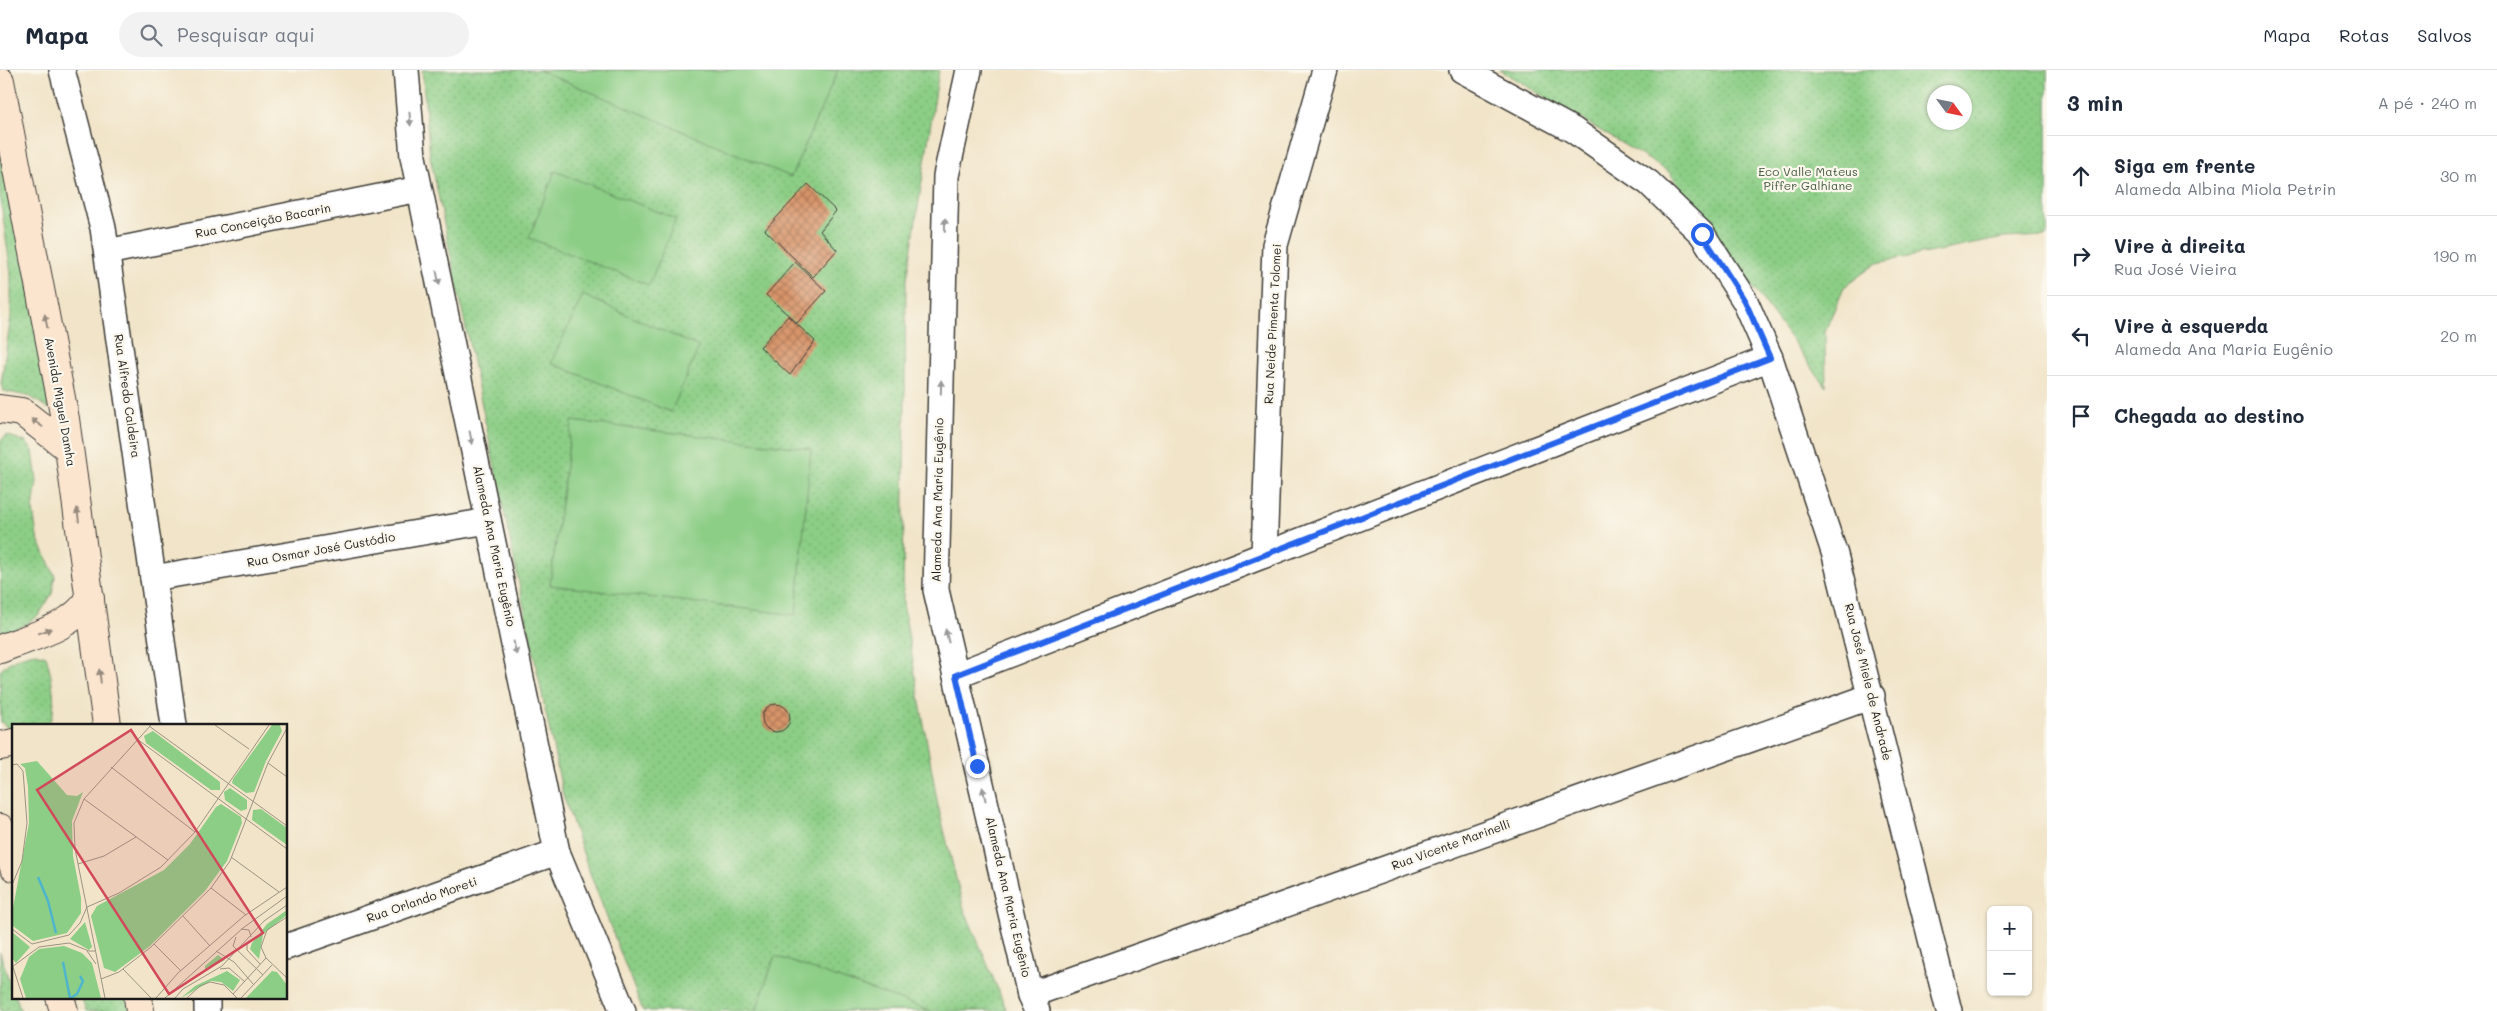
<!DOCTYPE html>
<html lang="pt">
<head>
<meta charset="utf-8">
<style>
  body { margin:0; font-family:Mali,sans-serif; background:#f2f2f3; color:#1f2937 }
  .controls { position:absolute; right:15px; bottom:15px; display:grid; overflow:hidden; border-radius:8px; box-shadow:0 1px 4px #0004 }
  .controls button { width:45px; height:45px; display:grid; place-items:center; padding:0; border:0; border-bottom:1px solid #e0e1e3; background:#fff; color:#1f2937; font:25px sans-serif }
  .compass { position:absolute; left:1927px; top:15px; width:45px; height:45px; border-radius:50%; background:#fff; box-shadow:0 1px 4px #0004; rotate:123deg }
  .stop { position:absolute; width:15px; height:15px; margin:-11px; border:4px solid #2563eb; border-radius:50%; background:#fff }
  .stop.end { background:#2563eb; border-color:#fff; box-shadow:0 1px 5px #0008 }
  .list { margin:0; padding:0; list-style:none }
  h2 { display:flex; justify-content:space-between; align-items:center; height:65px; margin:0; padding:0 20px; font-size:21px }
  h2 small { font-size:16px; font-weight:400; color:#747a83 }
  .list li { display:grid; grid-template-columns:32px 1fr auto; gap:15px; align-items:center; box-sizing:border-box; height:80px; padding:0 20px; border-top:1px solid #e0e1e3 }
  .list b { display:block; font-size:19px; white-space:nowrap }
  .list p { margin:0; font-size:16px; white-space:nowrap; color:#747a83 }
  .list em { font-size:16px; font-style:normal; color:#747a83 }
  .icon { flex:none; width:28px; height:28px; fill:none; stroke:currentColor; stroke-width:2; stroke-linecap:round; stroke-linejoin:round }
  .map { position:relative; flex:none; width:2047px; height:941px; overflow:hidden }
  header { display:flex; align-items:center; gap:30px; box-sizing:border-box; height:70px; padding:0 25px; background:#fff; border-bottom:1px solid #e0e1e3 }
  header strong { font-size:24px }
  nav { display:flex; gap:28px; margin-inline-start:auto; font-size:18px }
  .search { width:350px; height:45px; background:#f2f2f3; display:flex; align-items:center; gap:12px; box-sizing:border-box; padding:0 18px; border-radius:28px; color:#747a83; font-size:19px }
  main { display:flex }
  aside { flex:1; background:#fff }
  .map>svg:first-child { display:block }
  .grass { fill:url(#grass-dots); stroke:#547551; fill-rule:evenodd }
  .pitch { fill:#8cce86; stroke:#547551 }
  .building { fill:url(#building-cross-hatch) }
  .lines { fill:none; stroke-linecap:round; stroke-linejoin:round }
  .street-casing { stroke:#3c3a36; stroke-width:28 }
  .secondary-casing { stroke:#3c3a36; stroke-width:30 }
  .street { stroke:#fff; stroke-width:25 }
  .secondary { stroke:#fbe5cf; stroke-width:28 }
  .oneway { fill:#999 }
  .oneway2 { fill:#978b7e }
  .route { stroke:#2563eb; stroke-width:6 }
  .labels { text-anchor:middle; stroke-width:4.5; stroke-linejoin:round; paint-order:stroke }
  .park-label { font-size:12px; fill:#435a41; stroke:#fbf7ec }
  .street-label { font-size:12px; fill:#1c1c1c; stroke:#fbf7ec }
  .inset-river { fill:none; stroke:#4eb5cd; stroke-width:2.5 }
  .inset-road { fill:none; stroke:#9c9483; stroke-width:1 }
  .view { fill:#d1495b; fill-opacity:0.15; stroke:#d1495b; stroke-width:2.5 }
  .inset-edge { fill:none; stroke:#1c1c1c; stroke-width:2.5 }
</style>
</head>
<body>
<header>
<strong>Mapa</strong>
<div class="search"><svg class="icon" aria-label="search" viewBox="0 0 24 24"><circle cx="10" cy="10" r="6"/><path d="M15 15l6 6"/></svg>Pesquisar aqui</div>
<nav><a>Mapa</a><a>Rotas</a><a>Salvos</a></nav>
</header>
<main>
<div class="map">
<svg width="2047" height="941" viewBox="0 0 2047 941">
  <defs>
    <pattern id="grass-dots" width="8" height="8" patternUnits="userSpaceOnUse" patternTransform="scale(1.25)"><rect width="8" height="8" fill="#8cce86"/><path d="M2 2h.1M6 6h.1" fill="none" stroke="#78b073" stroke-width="1.8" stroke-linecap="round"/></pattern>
    <pattern id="building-cross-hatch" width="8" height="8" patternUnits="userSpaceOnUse" patternTransform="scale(1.25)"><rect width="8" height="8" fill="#d8946a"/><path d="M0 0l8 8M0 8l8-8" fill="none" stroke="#ae7856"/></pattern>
  </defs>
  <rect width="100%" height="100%" fill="#fbf7ec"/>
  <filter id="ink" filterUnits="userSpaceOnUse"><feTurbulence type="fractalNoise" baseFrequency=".02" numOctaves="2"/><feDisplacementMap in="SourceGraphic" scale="10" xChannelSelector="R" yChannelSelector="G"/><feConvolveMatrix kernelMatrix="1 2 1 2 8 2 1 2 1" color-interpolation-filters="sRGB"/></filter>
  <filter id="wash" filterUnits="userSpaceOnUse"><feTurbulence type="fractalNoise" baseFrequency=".0096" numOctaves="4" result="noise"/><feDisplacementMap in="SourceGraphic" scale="20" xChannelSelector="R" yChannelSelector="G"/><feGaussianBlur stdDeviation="1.12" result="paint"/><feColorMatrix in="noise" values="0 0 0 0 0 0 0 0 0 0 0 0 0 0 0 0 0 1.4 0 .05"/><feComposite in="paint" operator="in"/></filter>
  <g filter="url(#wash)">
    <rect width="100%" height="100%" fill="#f1e4c8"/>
    <g class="grass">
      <path d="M 422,0 L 939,0 L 906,216 L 903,534 L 938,736 L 963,836 L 1007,941 L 643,941 L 591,806 L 563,725 L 430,86 Z"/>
      <path d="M 1500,0 L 2047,0 L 2047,166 L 2004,168 L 1877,193 L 1844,217 L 1825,261 L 1826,317 L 1669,102 ZM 1934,22 L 1964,22 L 1964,52 L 1934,52 Z"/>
      <path d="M 0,37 L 49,339 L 31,327 L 4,321 L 1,314 L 11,246 L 11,204 L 0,125 Z"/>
      <path d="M 7,365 L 26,372 L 33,381 L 37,411 L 33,440 L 37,467 L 55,506 L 52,524 L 38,546 L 21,557 L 1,563 L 0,371 Z"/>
      <path d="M 36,583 L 46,586 C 50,598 61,648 46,654 C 38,658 23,655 14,655 L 13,662 L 1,652 L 0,601 C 9,590 22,585 36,583 Z"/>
      <path d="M 0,882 L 14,927 L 16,927 L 21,941 L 0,941 Z"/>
      <path d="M 81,927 L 128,927 L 130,941 L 86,941 Z"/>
    </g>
    <g class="pitch">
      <path d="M 539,0 L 838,0 L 791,107 Z"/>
      <path d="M 555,101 L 676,149 L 649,215 L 529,168 Z"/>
      <path d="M 583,225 L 699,277 L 671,342 L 551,293 Z"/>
      <path d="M 572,351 L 811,379 L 796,545 L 550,515 Z"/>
      <path d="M 775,886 L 931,941 L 756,941 Z"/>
    </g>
    <g id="blocks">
      <g class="building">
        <path d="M 808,114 L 836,141 L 820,161 L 837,180 L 813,207 L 765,160 Z"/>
        <path d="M 795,192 L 826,221 L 797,253 L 766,225 Z"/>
        <path d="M 788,246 L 815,271 L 790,305 L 760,277 Z"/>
        <circle cx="776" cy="648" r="14"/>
      </g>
    </g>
  </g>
  <g filter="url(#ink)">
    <use href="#blocks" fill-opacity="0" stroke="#3c3a36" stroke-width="1"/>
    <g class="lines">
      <defs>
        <g id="street">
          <path d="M 62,0 L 103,158 L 174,655"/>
          <path d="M 406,0 L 413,87 L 557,782 L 623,941"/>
          <path d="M 969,0 L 946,106 L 936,520 L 1030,925 L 1037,941"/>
          <path d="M 1462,0 L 1573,60 L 1649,113 L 1702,164 L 1745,231 L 1770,288 L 1835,485 L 1949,941"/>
          <path d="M 107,182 L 419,119"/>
          <path d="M 1264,485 L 1275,175 L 1325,0"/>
          <path d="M 153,508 L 488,451"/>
          <path d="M 956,605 L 1770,288"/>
          <path d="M 286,877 L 557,782"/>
          <path d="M 1030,925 L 1872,626"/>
          <path d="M 207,927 L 207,941"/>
        </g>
        <g id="secondary">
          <path d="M 0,11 L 65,349 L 107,655"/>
          <path d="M 0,339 L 22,342 L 68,378"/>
          <path d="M 0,579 C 32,566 70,559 90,529"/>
          <path d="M 0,676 L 14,673"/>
          <path d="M 0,758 L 14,797"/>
          <path d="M 60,927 L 64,941"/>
          <path d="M 138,927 L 140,941"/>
        </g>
      </defs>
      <use href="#street" class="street-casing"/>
      <use href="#secondary" class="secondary-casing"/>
      <use href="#street" class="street"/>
      <use href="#secondary" class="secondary"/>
    </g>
    <defs><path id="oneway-solid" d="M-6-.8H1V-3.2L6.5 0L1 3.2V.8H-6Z" transform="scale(1.25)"/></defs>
    <g class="oneway">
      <use href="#oneway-solid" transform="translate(410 49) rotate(85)"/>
      <use href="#oneway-solid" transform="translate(945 155) rotate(-89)"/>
      <use href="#oneway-solid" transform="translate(438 208) rotate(78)"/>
      <use href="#oneway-solid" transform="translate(941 317) rotate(-89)"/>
      <use href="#oneway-solid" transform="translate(471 368) rotate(78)"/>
      <use href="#oneway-solid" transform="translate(947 566) rotate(-103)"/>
      <use href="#oneway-solid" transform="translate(515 578) rotate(78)"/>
      <use href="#oneway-solid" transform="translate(984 724) rotate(-103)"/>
    </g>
    <g class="oneway2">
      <use href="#oneway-solid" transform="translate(46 251) rotate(-101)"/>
      <use href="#oneway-solid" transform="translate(37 353) rotate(-145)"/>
      <use href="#oneway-solid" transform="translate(78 445) rotate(-98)"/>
      <use href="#oneway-solid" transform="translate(45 561) rotate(-21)"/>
      <use href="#oneway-solid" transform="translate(100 606) rotate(-97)"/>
    </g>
  </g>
  <g class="lines" filter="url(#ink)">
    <path class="route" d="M 977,696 L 956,605 L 1770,288 L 1745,231 L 1702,164"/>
  </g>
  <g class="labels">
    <g class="park-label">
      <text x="1808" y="106">Eco Valle Mateus<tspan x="1808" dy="14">Piffer Galhiane</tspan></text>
    </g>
    <g class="street-label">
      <text transform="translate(263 151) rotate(-11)" y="4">Rua Conceição Bacarin</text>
      <text transform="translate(1273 254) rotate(-87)" y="4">Rua Neide Pimenta Tolomei</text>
      <text transform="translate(127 326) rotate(82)" y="4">Rua Alfredo Caldeira</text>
      <text transform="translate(60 332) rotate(80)" y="4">Avenida Miguel Damha</text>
      <text transform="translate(938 430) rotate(-89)" y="4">Alameda Ana Maria Eugênio</text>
      <text transform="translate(494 476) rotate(78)" y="4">Alameda Ana Maria Eugênio</text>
      <text transform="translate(321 480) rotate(-10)" y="4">Rua Osmar José Custódio</text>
      <text transform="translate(1868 612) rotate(76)" y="4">Rua José Miele de Andrade</text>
      <text transform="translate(1451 775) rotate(-20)" y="4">Rua Vicente Marinelli</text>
      <text transform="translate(1008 827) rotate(77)" y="4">Alameda Ana Maria Eugênio</text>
      <text transform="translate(422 830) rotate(-19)" y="4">Rua Orlando Moreti</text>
    </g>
  </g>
  <g transform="translate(12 654)">
    <rect width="275" height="275" fill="#f1e4c8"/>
    <path d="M 260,1 L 268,1 L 270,7 L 254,37 L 242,68 L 234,69 L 220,59 L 221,55 ZM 141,7 L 208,58 L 208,66 L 199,66 L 134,19 L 132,12 ZM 25,37 L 55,71 L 65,72 L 71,68 L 60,97 L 61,132 L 69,174 L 69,189 L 55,209 L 21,217 L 1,202 L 0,189 L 17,99 L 16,63 L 13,44 L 8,40 ZM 218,64 L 235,76 L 235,85 L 229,87 L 213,76 L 212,68 ZM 209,80 L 229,93 L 230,99 L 215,137 L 193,167 L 138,222 L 103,248 L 92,244 L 79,192 L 85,182 L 152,146 L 178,120 L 204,83 ZM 249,85 L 275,104 L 275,121 L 240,96 L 241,86 ZM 275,186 L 275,191 L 251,210 L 247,235 L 238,225 L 240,219 L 255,200 ZM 73,198 L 80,223 L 77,226 L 58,215 ZM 0,208 L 18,223 L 4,239 L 0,234 ZM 52,222 L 70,229 L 80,239 L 89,274 L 14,274 L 8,255 L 17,233 L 27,225 ZM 206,231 L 213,236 L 193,246 L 193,242 ZM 215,247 L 228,256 L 221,267 L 209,258 L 199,257 L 169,274 L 183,262 ZM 260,247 L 265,248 L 275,261 L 275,274 L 234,274 Z" fill="#8cce86"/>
    <path d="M 214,95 L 217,114 L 208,116 L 204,97 ZM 201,113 L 205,133 L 195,136 L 191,116 ZM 160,156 L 173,182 L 155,190 L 143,165 ZM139 189a6 6 0 1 1 12 0a6 6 0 1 1-12 0ZM 117,184 L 124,222 L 99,227 L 92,188 ZM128 200a6 6 0 1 1 12 0a6 6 0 1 1-12 0Z" fill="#8cce86"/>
    <path class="inset-river" d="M 26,153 L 36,177 L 44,209M 51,238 L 58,274M 59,274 L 65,270 L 71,257 L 68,252"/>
    <path class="inset-road" d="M 203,1 L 237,25M 137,2 L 275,102M 125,15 L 275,125M 256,39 L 275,53M 0,41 L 5,40 L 11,47 L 15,99 L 10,137 L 0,161M 99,43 L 183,108M 72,75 L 156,136M 219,133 L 267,168M 66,140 L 92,132 L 124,113M 199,164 L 234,191M 171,192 L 198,222M 275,193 L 255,206 L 249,223 L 254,234 L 275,254M 0,205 L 20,220 L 57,211 L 68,199 L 75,183 L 107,169 L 149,143 L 183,108 L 257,1M 229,205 L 237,206 L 239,213M 224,213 L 221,222 L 251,251M 235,219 L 235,226 L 248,240M 142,220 L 169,247M 75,227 L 84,240M 204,227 L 222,238 L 242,261M 0,240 L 11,274M 0,243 L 27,223 L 57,219 L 77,227 L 83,227M 111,245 L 139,274M 208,245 L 217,244 L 233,258M 89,255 L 107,248 L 139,223 L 199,164 L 218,137 L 256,39 L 275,4M 221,270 L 254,234M 93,274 L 63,125 L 62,99 L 72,75 L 139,1M 144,274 L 166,249 L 232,192 L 275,163M 153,274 L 231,204 L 275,172M 163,274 L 171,265 L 210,242 L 252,197 L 275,181M 175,274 L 188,262 L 198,258 L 212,261 L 225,274M 229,274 L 260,241"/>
    <path class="view" d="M 119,6 L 251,209 L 157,270 L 25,66 Z"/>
    <rect width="275" height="275" class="inset-edge"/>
  </g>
</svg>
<div class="controls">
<button>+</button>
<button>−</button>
</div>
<svg class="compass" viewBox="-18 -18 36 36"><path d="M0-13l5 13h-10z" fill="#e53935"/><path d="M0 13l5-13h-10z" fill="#747a83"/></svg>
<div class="stop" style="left:1702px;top:164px"></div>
<div class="stop end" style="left:977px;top:696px"></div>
</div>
<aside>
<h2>3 min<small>A pé · 240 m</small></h2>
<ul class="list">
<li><svg class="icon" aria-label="ahead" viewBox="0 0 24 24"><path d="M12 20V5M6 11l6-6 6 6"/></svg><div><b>Siga em frente</b><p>Alameda Albina Miola Petrin</p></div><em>30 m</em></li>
<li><svg class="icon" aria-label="right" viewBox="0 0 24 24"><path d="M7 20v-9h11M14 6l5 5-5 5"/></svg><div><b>Vire à direita</b><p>Rua José Vieira</p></div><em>190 m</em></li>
<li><svg class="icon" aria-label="left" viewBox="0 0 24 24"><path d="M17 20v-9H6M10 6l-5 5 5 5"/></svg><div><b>Vire à esquerda</b><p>Alameda Ana Maria Eugênio</p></div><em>20 m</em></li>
<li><svg class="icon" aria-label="arrive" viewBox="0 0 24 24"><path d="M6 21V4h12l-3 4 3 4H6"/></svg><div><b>Chegada ao destino</b></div></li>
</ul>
</aside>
</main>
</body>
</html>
